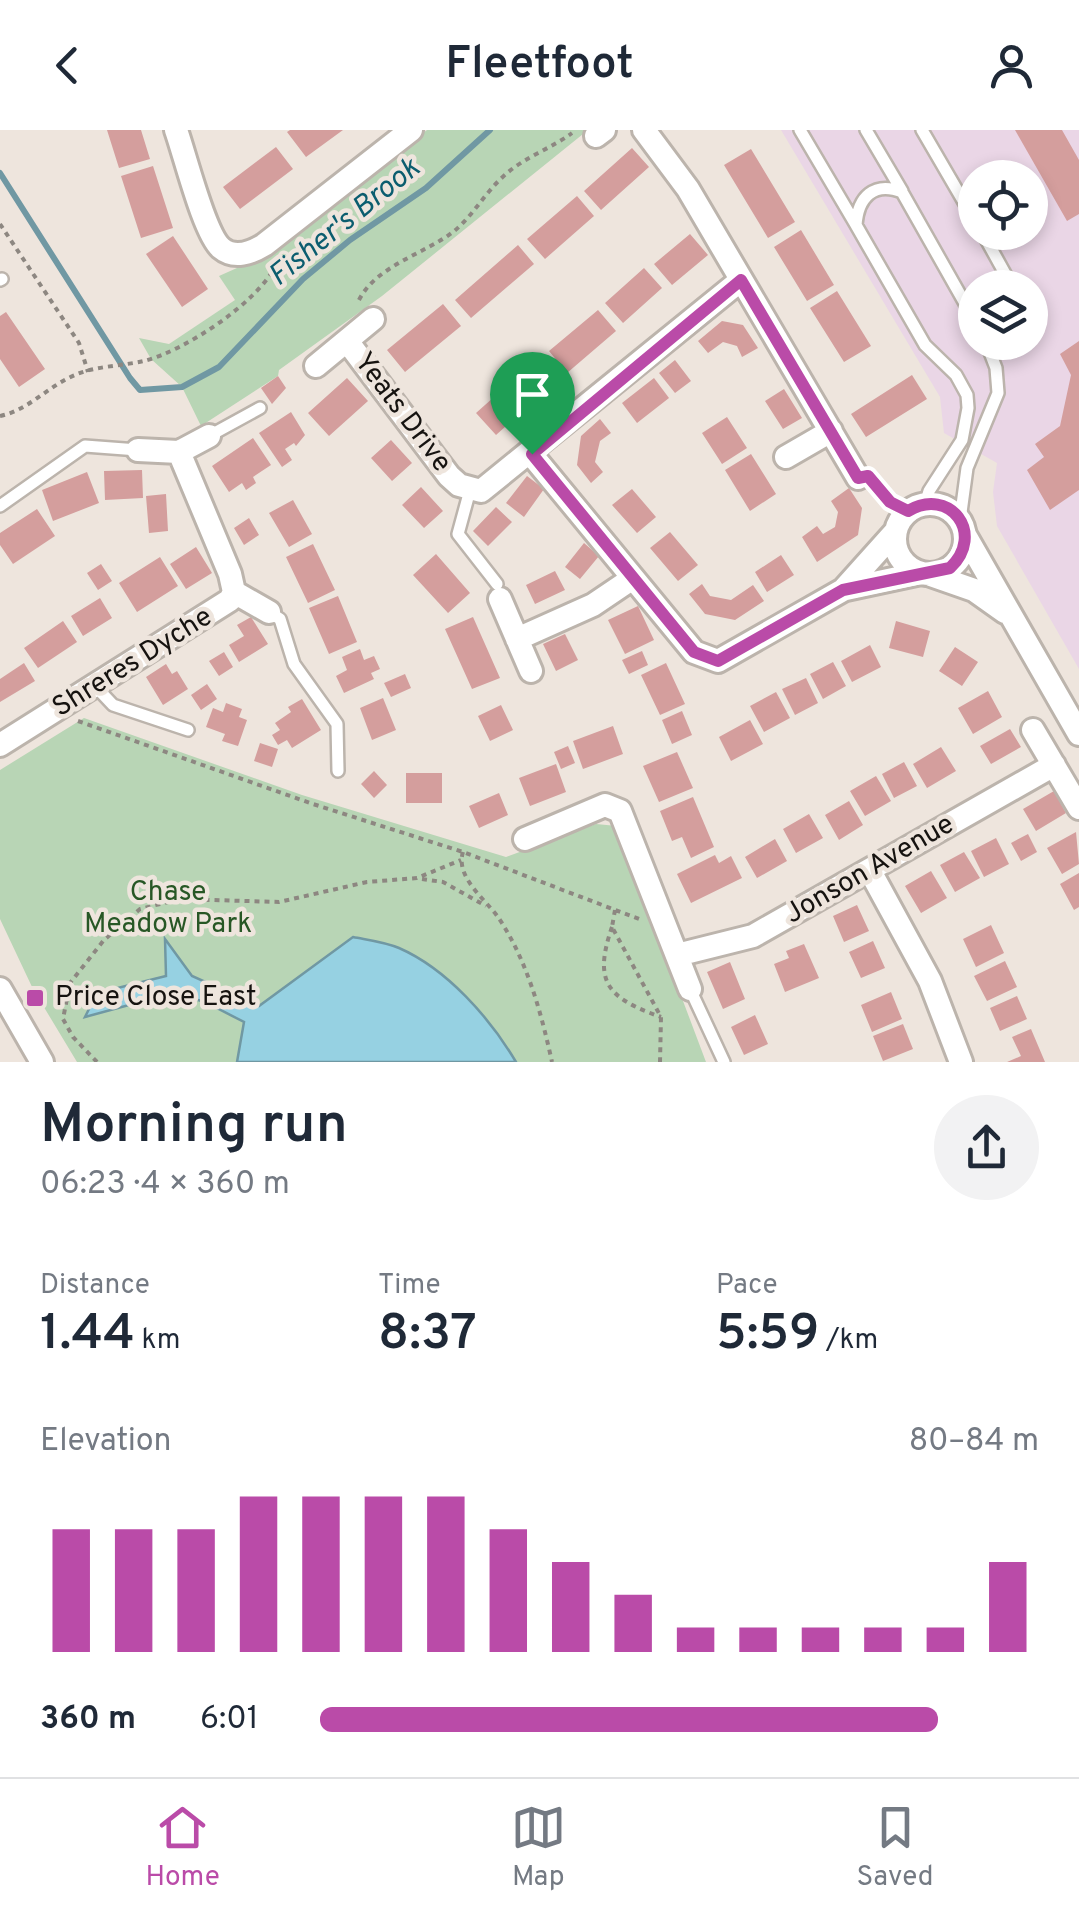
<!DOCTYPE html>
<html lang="en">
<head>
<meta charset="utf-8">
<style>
  :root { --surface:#fff; --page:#f2f2f3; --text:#1f2937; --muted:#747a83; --line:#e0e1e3; --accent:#ba4ba8 }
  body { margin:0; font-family:Overpass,sans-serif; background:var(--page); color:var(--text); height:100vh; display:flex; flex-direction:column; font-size:38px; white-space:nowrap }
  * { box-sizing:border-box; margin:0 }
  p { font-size:32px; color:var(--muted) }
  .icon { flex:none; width:55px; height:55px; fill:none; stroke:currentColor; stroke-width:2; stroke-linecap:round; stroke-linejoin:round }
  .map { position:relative; height:932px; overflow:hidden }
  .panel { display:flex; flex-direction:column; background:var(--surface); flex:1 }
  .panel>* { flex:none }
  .controls { position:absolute; left:958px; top:30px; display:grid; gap:20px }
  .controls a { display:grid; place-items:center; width:90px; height:90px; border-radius:50%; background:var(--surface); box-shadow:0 5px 15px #0003; font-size:50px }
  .pin { position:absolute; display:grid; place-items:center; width:85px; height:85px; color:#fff; margin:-102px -42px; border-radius:50% 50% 50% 0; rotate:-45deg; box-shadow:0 0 10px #0007 }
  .pin .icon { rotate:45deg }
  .round { display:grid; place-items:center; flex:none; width:105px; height:105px; border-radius:52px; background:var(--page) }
  .summary { display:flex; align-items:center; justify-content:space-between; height:170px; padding:0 40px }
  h1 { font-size:55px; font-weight:600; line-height:75px }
  .figures { display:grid; grid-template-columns:repeat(3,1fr); gap:15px; height:170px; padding:10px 40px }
  .figures div { display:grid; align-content:center }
  .figures b { font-size:50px; font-weight:600 }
  .figures small { font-size:28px; font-weight:400 }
  .figures p { font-size:28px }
  .chart { height:280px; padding:20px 40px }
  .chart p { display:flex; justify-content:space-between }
  .chart svg { width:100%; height:180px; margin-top:10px; stroke:var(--accent); stroke-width:6 }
  ul { padding:0 40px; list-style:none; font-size:32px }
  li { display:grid; grid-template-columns:160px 120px 1fr; align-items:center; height:75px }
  li i { height:25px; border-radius:12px; background:var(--accent) }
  header { display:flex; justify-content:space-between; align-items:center; height:130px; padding:0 40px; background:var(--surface); font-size:45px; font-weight:600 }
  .menu { display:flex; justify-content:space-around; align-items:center; height:140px; border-top:2px solid var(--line); background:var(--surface); font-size:28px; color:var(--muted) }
  .menu a { display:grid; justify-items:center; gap:5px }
  .menu .current { color:var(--accent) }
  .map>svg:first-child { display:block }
</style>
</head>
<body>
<header><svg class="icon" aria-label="back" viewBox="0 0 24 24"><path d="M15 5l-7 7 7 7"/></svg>Fleetfoot<svg class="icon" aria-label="person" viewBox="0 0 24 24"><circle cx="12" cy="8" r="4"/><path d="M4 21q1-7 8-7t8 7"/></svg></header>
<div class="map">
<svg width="1079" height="932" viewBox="0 0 1079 932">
  <rect width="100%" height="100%" fill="#eee5dd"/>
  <path fill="#ead6e6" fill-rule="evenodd" d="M781,0H1079V539L997,396L993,362L997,333L944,303L940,267ZM975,48H1030V102H975ZM975,158H1030V212H975Z"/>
  <path fill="#b8d5b5" d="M427,0H588L382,166L279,240L278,246L201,296L182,257L151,229L139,208L169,214L235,170L219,146L257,129Z
    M84,588L302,665L506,727L596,694L617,696L706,932H77L33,859L0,789V640Z"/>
  <path fill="#96d1e2" stroke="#7098a3" stroke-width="2.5" d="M353,807C368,810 385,812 399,818C447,839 490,888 516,932H237L244,892L205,872L173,863L85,887L97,863L166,846L165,809L192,846L259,876Z"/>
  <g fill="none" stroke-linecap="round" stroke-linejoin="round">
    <path stroke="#7098a3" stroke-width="6" d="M0,43L130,248L140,260L182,257L219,237L303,149L350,110L426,58L490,0"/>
  </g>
  <path fill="#d49e9d" d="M107,0H141L150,29L119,38Z
    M290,0H343L306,27L287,2Z
    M1015,0H1062L1079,30V84L1067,91Z
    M276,17L293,39L240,79L223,57Z
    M632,18L649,37L601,80L584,61Z
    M751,19L795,92L768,108L724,35Z
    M153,36L173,98L141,108L121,46Z
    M577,66L594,86L545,129L527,109Z
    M801,100L834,155L807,171L774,117Z
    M690,104L708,125L672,155L654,134Z
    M173,106L208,159L182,177L146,124Z
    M518,115L534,134L471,188L455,170Z
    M644,138L662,158L623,193L605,173Z
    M837,161L871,216L844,232L810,178Z
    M443,174L461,196L405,242L387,220Z
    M598,180L616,201L567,243L549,221Z
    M6,182L45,239L19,257L0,229V186Z
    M722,191L743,195L758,218L742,227L737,216L723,212L708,223L698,211Z
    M1079,211V360L1050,380L1027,340L1044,327L1035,314L1060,296L1071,245L1060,224Z
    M675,230L691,251L675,263L659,243Z
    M532,233L552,255L496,305L476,283Z
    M912,245L927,269L866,307L851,284Z
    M278,246L286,258L272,274L261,258Z
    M347,248L368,271L329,306L308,283Z
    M654,248L669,268L637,293L622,273Z
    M784,259L802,288L783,299L765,271Z
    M291,282L305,305L296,316L294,313L285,319L292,330L282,337L259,303Z
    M727,287L747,318L722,334L702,303Z
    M600,289L611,303L600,311L595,332L603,342L591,353L577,335L581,306Z
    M253,308L271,335L253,347L256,353L246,360L242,353L229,362L212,336Z
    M391,310L412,333L392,351L371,328Z
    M751,324L776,364L750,381L725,340Z
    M142,340L143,368L105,370L104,341Z
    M87,342L99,373L53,391L42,360Z
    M527,346L544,359L524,387L506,373Z
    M421,357L443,381L424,398L402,375Z
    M849,358L862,378L858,405L817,432L802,407L817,396L823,404L835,397L838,382L831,371Z
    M632,359L656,387L637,403L612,375Z
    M166,364L168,401L149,403L146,366Z
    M293,370L312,404L289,417L269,383Z
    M496,377L512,392L488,416L473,401Z
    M37,379L55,406L13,434L0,415V403Z
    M249,388L259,405L244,415L234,398Z
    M670,402L698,435L678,451L650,418Z
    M584,413L599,426L580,449L565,437Z
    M313,414L335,460L308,473L286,427Z
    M196,417L212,443L186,459L170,434Z
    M436,424L470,463L448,483L413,445Z
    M781,425L794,445L767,462L755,442Z
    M160,427L178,456L137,482L119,453Z
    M101,434L112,451L98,460L87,443Z
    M555,441L565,460L535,474L526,455Z
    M702,454L710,466L731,470L753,455L764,471L735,490L705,484L689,464Z
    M338,466L357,512L329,524L309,478Z
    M100,468L112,488L83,506L71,486Z
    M638,476L654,510L625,524L608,490Z
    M251,487L268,514L239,532L229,515L244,506L237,495Z
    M473,487L500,548L472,559L445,499Z
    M63,491L77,512L38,538L24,518Z
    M896,491L930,501L923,527L889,518Z
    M565,504L578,530L556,541L543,514Z
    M870,515L881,537L852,552L841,531Z
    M955,517L978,532L962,556L939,541Z
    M360,519L364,530L374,526L380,539L371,543L374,549L344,563L336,546L347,540L342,527Z
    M642,521L648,535L629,544L622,530Z
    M224,522L233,537L219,546L209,531Z
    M833,532L846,556L823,569L810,544Z
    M24,533L35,551L0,572V549Z
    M666,533L685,574L660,585L641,545Z
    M166,534L172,544L177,541L188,559L163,575L146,547Z
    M405,544L411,558L391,567L384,553Z
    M806,548L818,573L795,585L782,559Z
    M207,554L217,569L201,580L191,565Z
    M988,561L1002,587L973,604L958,578Z
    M776,562L790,588L764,602L750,576Z
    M383,568L396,600L372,610L360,578Z
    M302,569L321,600L292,618L287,610L278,615L272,605L280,600L275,593L291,582L288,577Z
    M226,573L242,579L239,587L247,590L238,616L222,611L225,604L206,597L213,578L223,582Z
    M501,575L513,600L490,611L478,586Z
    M682,581L692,605L672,614L662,590Z
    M750,590L763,614L731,631L719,607Z
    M613,596L623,624L583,639L573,611Z
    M1010,599L1021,617L991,634L980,616Z
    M260,613L278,619L272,637L254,631Z
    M568,616L575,633L561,639L554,622Z
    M941,617L956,641L927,658L913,634Z
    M677,622L693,658L659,672L643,636Z
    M904,632L917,656L894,668L882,644Z
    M556,634L566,662L530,676L519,648Z
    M374,641L387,655L374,668L361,654Z
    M406,643H442V673H406Z
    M876,646L891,671L865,686L850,661Z
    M1054,661L1066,683L1036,701L1023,679Z
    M499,663L508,685L479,698L469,676Z
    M693,667L714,717L691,728L682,707L672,711L660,681Z
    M849,671L863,695L839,710L825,685Z
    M809,684L823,708L796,723L783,699Z
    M1076,702L1079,734L1062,744L1047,718Z
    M1028,704L1037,722L1021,731L1011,713Z
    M996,708L1009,734L984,747L971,721Z
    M775,709L787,731L757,748L745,727Z
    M964,722L980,748L955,762L940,735Z
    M715,725L719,733L731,726L742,748L691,773L677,744Z
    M931,741L947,768L921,783L905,756Z
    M1079,743V777L1074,780L1060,754Z
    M857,775L869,801L844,812L833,786Z
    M991,795L1004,823L976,837L963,809Z
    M873,811L885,838L861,848L849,822Z
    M804,814L819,848L785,862L774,834L789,828L786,821Z
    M1005,831L1017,857L987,871L974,846Z
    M730,832L745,869L723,879L707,842Z
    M891,862L902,889L872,902L861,875Z
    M1017,866L1027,889L1000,901L990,878Z
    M755,885L768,914L744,925L731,897Z
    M903,894L913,919L883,931L873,906Z
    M1031,899L1045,932H1007L1021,926L1012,907Z"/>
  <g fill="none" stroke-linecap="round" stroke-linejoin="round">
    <defs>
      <path id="lane" d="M800,0L856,95
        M866,0L902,61
        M922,0L975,91
        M982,102L1008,149V158
        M0,150L2,149
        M209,306L260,278
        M470,360L458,404L497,454
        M925,374L929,361L962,310L968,278L967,265L956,245L925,215L856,95C858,67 874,51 902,62L975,191
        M0,376L85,316L138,320
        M960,390L967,338L998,263L996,238L986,212
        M269,482L280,489L294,534L337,594L338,641
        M96,557L113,575L188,600
        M690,859L724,932"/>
      <path id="street" d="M176,0C185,25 204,103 221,118C234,129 251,123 264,115L411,0
        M644,0L688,59L858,348
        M596,6L604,0
        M347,211L449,346L459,355L481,361L741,150
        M316,236L373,189
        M138,320L179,322L209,306
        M531,324L694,522L718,531L843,460L895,402
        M786,327L831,301
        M895 409a35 35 0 1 1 70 0a35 35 0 1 1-70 0Z
        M965,405L1079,604
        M931,445L974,460L1005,482
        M846,459L921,443
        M234,462L269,482
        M500,469L531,541
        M517,509L593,475L633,448
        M1033,600L1079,678
        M0,615L230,470L234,462L230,444L179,322
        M525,709L605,675L620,681L690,859
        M870,741L930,851L961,932
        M677,825L753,806L1054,635
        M0,859L42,932"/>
    </defs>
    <use href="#lane" stroke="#bcb4ac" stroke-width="16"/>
    <use href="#street" stroke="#bcb4ac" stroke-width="28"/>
    <path stroke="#8d8781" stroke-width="4" stroke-dasharray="5 5" stroke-linecap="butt" d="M0,94L79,213L88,242
      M359,170C376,136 424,124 453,102C474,85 485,62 506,44C525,27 552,18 572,3
      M0,286C29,280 48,256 75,245C95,236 122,236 144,231C186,220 255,174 275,137
      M878,357L890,372L904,379
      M78,591L313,674L463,722L639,789
      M463,722C455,747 485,769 498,787C527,830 541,882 552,932
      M422,749L443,752L486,776
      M615,780L612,797L661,887L660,932
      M612,797C593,852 607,868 661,887
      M97,932L73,907L63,889L70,853L104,810L140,779L180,769L279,772L367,752L417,748L461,730"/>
    <use href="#lane" stroke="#fff" stroke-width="11"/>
    <use href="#street" stroke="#fff" stroke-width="22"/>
  </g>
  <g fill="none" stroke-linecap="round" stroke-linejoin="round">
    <defs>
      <path id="route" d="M741,150L858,348L868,346L890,372L908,381C950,356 986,404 950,438L843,460L718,531L694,522L532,324Z"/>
    </defs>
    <use href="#route" stroke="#fff" stroke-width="20"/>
    <use href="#route" stroke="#ba4ba8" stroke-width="12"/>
  </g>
  <rect fill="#ba4ba8" stroke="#eee5dd" stroke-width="4" x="25" y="858" width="20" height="20" rx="5"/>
  <g text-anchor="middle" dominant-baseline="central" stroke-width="9" stroke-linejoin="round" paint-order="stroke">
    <g font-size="28" fill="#161310" stroke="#eee5dd">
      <text transform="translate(402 283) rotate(53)">Yeats Drive</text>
      <text transform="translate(133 533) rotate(-32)">Shreres Dyche</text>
      <text transform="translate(870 740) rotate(-30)">Jonson Avenue</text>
    </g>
    <g font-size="28" fill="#275725" stroke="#eee5dd">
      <text x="168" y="763">Chase<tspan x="168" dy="32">Meadow Park</tspan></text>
    </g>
    <g font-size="28" fill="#161310" stroke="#eee5dd" text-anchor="start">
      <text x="55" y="868">Price Close East</text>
    </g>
    <g font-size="30" font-style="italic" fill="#0b5d6f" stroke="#eee5dd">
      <text transform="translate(345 93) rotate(-39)">Fisher's Brook</text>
    </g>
  </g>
</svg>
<div class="controls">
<a><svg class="icon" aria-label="locate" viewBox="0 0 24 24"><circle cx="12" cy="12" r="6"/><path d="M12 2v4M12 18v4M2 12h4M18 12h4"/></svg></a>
<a><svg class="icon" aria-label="layers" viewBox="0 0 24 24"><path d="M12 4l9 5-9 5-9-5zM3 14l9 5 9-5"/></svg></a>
</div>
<div class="pin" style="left:532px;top:324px;background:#1e9e55"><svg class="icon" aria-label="arrive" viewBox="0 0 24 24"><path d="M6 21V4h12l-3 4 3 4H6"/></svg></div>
</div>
<section class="panel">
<div class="summary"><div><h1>Morning run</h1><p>06:23 · 4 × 360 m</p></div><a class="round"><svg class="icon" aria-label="share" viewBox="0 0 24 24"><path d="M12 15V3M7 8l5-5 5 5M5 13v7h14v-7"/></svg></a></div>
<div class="figures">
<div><p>Distance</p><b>1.44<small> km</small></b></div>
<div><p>Time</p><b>8:37</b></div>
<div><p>Pace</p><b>5:59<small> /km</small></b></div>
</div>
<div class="chart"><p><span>Elevation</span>80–84 m</p>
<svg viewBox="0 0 160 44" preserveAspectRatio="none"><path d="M5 44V14M15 44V14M25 44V14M35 44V6M45 44V6M55 44V6M65 44V6M75 44V14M85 44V22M95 44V30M105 44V38M115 44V38M125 44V38M135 44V38M145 44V38M155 44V22"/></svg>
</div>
<ul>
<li><b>360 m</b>6:01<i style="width:86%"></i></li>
</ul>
</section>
<nav class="menu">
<a class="current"><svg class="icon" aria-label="home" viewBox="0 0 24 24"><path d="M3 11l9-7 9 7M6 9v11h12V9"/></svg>Home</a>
<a><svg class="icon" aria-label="map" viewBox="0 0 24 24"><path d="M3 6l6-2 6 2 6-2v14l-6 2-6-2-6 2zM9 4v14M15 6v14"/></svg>Map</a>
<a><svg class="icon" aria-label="saved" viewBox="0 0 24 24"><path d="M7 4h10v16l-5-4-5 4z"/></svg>Saved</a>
</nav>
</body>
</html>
